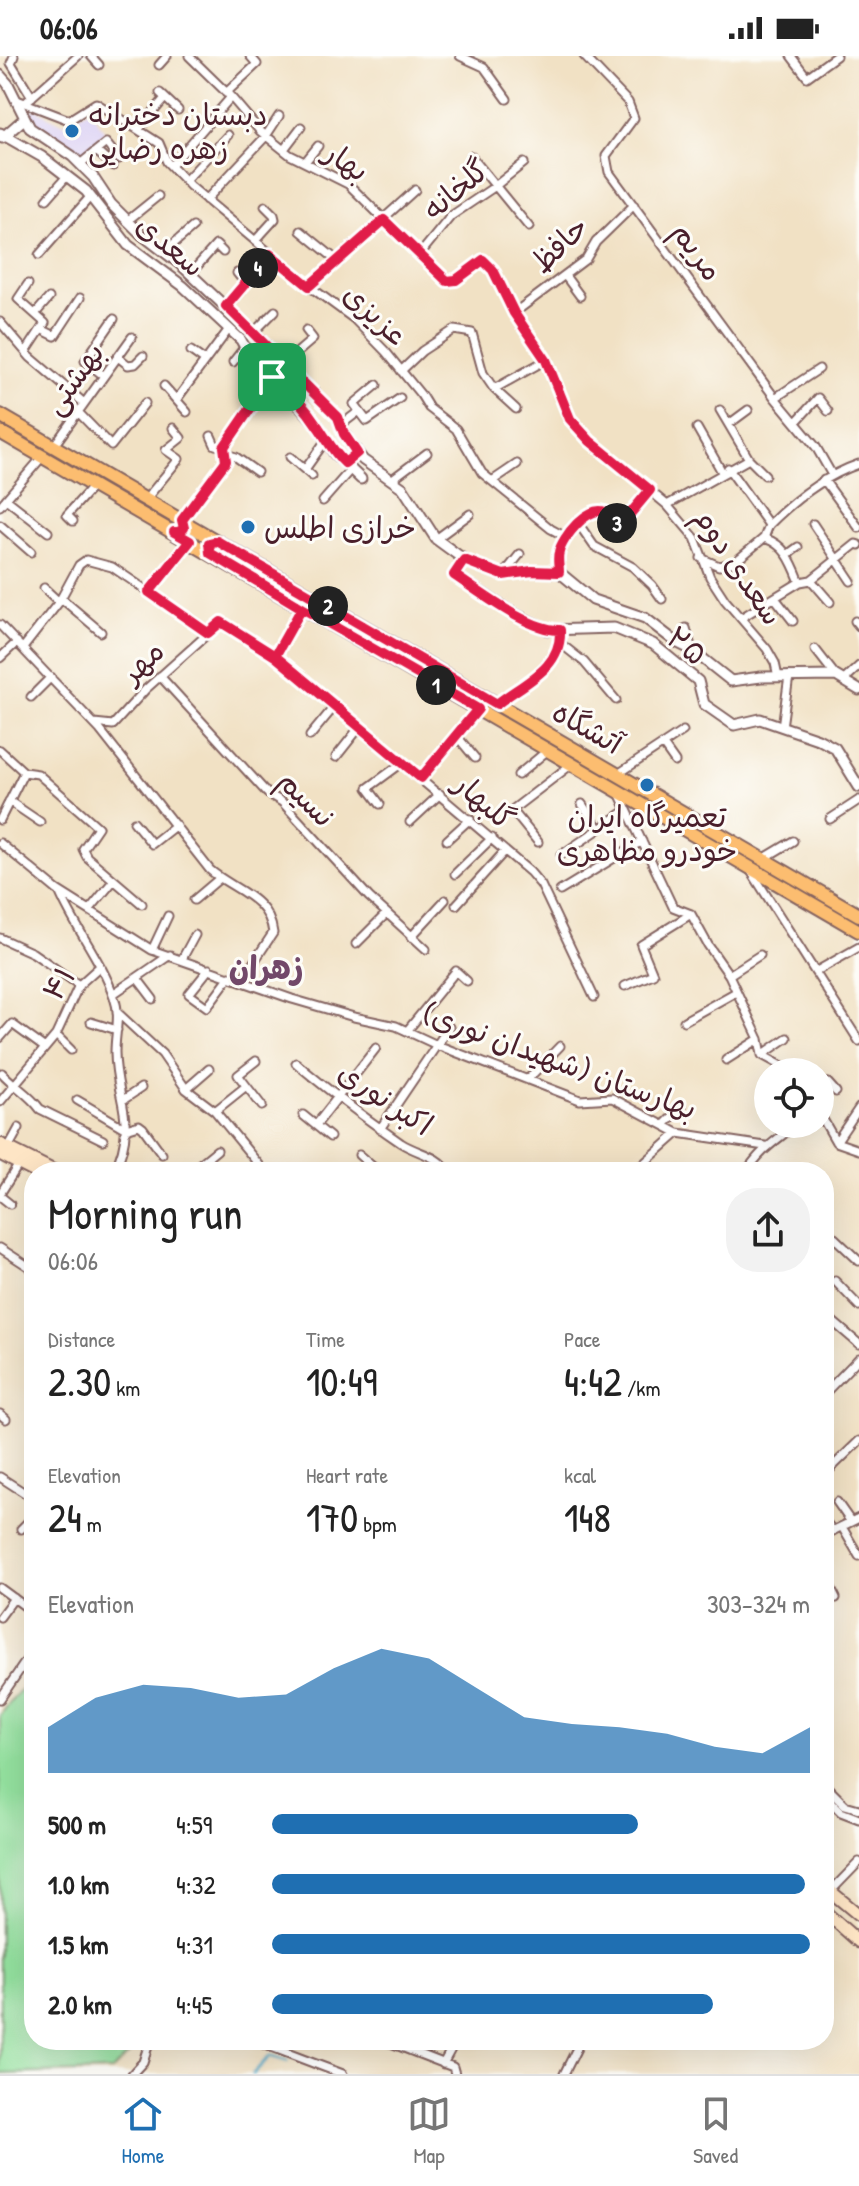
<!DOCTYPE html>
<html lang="en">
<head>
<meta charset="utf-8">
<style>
  :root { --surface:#fff; --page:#f2f2f2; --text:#222; --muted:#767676; --line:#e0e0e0; --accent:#1f6fb2 }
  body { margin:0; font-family:"Patrick Hand","Playpen Sans Arabic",sans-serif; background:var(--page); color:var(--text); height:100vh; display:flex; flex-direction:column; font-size:30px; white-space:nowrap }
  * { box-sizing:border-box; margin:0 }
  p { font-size:26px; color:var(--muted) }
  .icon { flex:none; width:44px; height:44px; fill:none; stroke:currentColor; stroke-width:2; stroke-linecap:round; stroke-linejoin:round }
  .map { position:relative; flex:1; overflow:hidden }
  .side { position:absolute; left:24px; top:1106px; width:810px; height:888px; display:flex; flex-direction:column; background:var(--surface); border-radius:32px; box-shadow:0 8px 32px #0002 }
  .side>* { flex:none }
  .fabs { position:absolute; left:754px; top:1002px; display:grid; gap:16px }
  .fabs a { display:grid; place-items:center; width:80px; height:80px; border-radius:50%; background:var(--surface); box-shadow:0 8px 32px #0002; font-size:40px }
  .pin { position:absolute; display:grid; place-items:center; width:68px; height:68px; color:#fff; margin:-34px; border-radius:16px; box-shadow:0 4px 12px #0006 }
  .km { position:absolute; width:40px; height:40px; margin:-20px; border-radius:50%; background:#222; color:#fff; font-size:22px; line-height:40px; text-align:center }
  .round { display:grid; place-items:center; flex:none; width:84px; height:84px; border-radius:32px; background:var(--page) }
  .overview { display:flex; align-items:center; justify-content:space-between; height:136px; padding:0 24px }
  h1 { font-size:44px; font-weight:600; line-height:60px }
  .metrics { display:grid; grid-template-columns:repeat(3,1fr); gap:12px; height:136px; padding:8px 24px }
  .metrics div { display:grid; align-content:center }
  .metrics b { font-size:40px; font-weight:600 }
  .metrics small { font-size:22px; font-weight:400 }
  .metrics p { font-size:22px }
  .chart { height:224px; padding:16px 24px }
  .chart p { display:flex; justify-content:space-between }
  .chart svg { width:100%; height:144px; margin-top:8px; fill:var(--accent); opacity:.7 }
  ul { padding:0 24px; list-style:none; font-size:26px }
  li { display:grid; grid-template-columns:128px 96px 1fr; align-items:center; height:60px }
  li i { height:20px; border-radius:10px; background:var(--accent) }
  .status { display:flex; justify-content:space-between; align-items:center; height:56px; padding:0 40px; background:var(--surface); direction:ltr }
  .status svg { height:22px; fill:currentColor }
  .menu { display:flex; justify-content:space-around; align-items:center; height:112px; border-top:2px solid var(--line); background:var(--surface); font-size:22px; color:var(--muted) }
  .menu a { display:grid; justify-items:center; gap:4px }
  .menu .selected { color:var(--accent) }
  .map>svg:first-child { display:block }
</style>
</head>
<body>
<div class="status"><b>06:06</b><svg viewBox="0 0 49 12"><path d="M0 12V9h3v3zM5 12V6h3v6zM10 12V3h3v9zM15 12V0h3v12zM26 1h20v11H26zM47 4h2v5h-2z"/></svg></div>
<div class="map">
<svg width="859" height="2018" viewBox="0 0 859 2018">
  <rect width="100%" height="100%" fill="#fdfcf7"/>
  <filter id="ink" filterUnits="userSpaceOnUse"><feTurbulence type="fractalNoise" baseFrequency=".0125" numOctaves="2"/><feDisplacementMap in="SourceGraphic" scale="16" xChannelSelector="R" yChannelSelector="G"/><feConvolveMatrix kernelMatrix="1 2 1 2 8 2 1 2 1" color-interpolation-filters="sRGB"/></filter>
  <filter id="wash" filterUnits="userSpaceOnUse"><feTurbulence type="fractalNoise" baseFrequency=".006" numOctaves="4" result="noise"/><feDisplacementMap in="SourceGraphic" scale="32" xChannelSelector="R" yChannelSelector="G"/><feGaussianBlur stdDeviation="1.8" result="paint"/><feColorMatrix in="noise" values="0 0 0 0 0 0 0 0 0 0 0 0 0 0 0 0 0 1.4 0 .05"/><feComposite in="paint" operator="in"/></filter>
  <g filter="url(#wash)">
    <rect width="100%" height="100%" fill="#f1e1c4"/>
    <path fill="#dfd5f5" d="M33,52L64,68L89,53L105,76L81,99L71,96L32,70L27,59Z"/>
    <path fill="#93e09e" stroke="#6e8064" stroke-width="2" d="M29,1623L34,1626V1984H135L131,1996L112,2015L0,2018V1659Z"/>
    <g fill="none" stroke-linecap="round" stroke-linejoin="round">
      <path stroke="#49a8c8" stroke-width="3" d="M253,2018L270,2000L287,2005"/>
    </g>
  </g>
  <g filter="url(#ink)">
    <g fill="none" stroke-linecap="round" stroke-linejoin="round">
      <defs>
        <path id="minor" d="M14,0L11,7L32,41
          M91,0L99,9
          M189,0L231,41L260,75L290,99L348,128L447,225L456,224L483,204L493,214L523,272L546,304L570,363L590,385L667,449L695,482L710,521L725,544L767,593L775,607L778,621
          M460,0L484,11L507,43
          M584,0L628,46L634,62L606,100L609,116L775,342L816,391L832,419
          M791,0L807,21L836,0
          M159,9L167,0
          M160,37L178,54
          M226,37L257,8L250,0
          M17,44L69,64L96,47L159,87L167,106L190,130L309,230L354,263L386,296L421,339L429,352L456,373L482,417L551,473L566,481
          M25,47L78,0
          M139,73L165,42
          M285,92L301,71
          M96,95L113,110
          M471,100L529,171
          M305,106L318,90
          M80,108L106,87L119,103
          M171,110L231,41
          M185,125L228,79
          M47,143L67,120
          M206,144L266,80L279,60
          M127,165L158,140
          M301,175L339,206
          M255,185L275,163L274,159L265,150
          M164,196L193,171
          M420,198L451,160L494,131L524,107
          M39,199L90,141
          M237,217L245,227
          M190,218L216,189L223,196
          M566,221L580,240
          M309,230L415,134
          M226,250L270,198
          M514,257L586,203L596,186L634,149
          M35,258L49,242
          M0,266L30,301L84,347
          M41,273L55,280L80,242
          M254,276L275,255
          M191,295L205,305
          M26,296L45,267L18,243L28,228
          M118,301L128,309L135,308L143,300
          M233,306L244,292
          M285,307L313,283L306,274
          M401,315L422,295L454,274L472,277L483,317L494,333L546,304
          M104,320L85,305L114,263
          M377,329L354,348L367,365L400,342
          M164,330L187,356
          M494,333L516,353
          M775,342L819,313
          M177,343L229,273
          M720,354L749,403
          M78,356L111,390L145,347
          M796,366L818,342L828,355
          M729,368L748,354
          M341,369L358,356
          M697,372L722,416
          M211,380L215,389L224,391
          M53,391L132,281
          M225,398L236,401L257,416
          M290,401L312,420
          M306,412L326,384
          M391,424L427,397
          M824,424L859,472
          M492,425L517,408
          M6,443L48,476
          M146,443L179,403L166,394L181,382L173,372
          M323,445L351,413
          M667,449L749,403L765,419
          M0,450L43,400
          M182,464L226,405L224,391L272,321
          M73,465L67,459L94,429
          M578,467L594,490L633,511L652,529L662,543
          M813,468L851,525
          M0,469L31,496
          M769,469C795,443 824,420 859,408
          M764,482C786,489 792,506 800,526
          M436,483L470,458
          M787,499L798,491
          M701,502L719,510L735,506L764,482L769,469L728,412
          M559,516C559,510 557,502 558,497C562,482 588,449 605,456C610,458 616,466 620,470L650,434
          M503,519L520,498
          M811,524L830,546
          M44,532L59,546
          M149,536L208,577
          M61,542L101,576
          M775,542L793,565
          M741,562L800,526L811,524L856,488L859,489
          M855,565L859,570
          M0,569L100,674L210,814C233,834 269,841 273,877L242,924
          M686,572L692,594
          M560,587L584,606L616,644
          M23,592L59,546L79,509L86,504L112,511L149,536L190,486
          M815,593L836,620
          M275,600L302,552
          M0,602L17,586
          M160,620L267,737L282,746L369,841L426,893
          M844,624L859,610
          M31,641L51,621
          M497,648C523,627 562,613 560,574
          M94,667L113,669L146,633L221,566L275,600L530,816L541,829L594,941
          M782,671L789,620
          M456,679L475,702
          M310,680L334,651
          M663,689L675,706
          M0,694L24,716
          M336,701L359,672
          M24,716L38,718L98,771L83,793L87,801L142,848
          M618,718L683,675
          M518,719L548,694
          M421,722L478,653
          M620,739L673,851L691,858L708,889L729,919L759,983L762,999L793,1016
          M9,745L40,766
          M380,748L368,732L402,707
          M582,748L599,773
          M830,763L859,744
          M0,764L24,716
          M134,766L152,788L176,769
          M410,766L440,738
          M447,784L470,763
          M538,786L512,754L572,708
          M0,787L57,834L152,894L292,943L354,961L396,970L437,989L580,1044L612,1042L678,1077L765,1090
          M561,799L627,754
          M763,803L793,785
          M751,815L859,985
          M455,818L492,782
          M560,835L642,785
          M60,837C75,872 102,905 114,941C121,960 115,976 115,996C115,1043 139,1065 114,1116
          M194,844L220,822
          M456,849L505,795
          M90,853L114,824
          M411,881L445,844
          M0,882L33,897L79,929
          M356,888L386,858
          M152,894L168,860
          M182,903L195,879
          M209,913L189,938L207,951L230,920
          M815,916L859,891
          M729,919L760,899
          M137,922L153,943
          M625,930L653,918L641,889L691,858
          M113,938L170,899
          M119,958L162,998L186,1033L215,1055L265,1116
          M684,965L736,936
          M91,966L117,974
          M407,975L456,915L467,925
          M56,979L71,994
          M0,982L12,968L45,992
          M762,999L787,982
          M726,1004L759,983
          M256,1005L238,1019L262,1050
          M296,1007C330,1036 365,1062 401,1087C418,1098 437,1098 448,1116
          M2,1017C14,1030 30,1039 40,1053L103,1084
          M528,1023L560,990
          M820,1032L828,1027L836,1036
          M186,1033L209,1013
          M77,1044L126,1073L139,1069L143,1072L162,1098
          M123,1044L141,1032
          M0,1046L56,979L79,929L99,911
          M215,1055L245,1031
          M820,1058L836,1086L859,1094
          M303,1059L330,1081
          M316,1069L376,992
          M664,1069L682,1051
          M380,1073L449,971
          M836,1086L859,1052
          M8,1092L19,1072
          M359,1099L379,1116
          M190,1116L217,1094
          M595,1116L608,1113L614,1116
          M634,1116L678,1077
          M746,1116C763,1091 774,1087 796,1068
          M0,1138L19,1108
          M0,1140L10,1148
          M824,1172L859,1205
          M0,1192L34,1214
          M835,1225L859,1250
          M824,1258L859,1288
          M824,1338L859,1302
          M0,1358L6,1363
          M824,1419L859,1385
          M0,1421L34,1443
          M837,1446L851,1466
          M824,1464L833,1475
          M842,1471L859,1500
          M21,1473L34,1460
          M824,1479L859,1462
          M824,1518L836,1542
          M0,1532L34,1557
          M0,1561L14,1542
          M0,1643L34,1593
          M824,1728L845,1749L859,1753
          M824,1739L841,1756L859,1763
          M831,1835L859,1806
          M252,1984C283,1995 312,2007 343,2018
          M374,1984L391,1987L453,2011L455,2018
          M411,1995L417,1984
          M443,2008L456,1984
          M132,2018L143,2006L150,1984
          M564,2018L581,1984"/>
        <path id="tertiary" d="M0,19L8,28L30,72L72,100L93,121L111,148L141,178L180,208L285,307L338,361L344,378L363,404L403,432L436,483L466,505L503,519L532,515L559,516L593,544L645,562L676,586L692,594L731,625L761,621L836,620L859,634
          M0,77L42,101L86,135L128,189L183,230L241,284L251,303L292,335L300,350L318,370L334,397L361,423
          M2,82L25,62
          M454,519L511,556L548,574L614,572L653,588L698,625L704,648L734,669L760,663L818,683L835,692L859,731"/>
        <path id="secondary" d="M0,1088L56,1116
          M0,1098L35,1116
          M824,1830L859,1859
          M824,1855L859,1886"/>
        <path id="primary" d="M0,359L859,859
          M0,376L859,875"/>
      </defs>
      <use href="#minor" stroke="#846361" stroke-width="11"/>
      <use href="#tertiary" stroke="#846361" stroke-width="13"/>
      <use href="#secondary" stroke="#846361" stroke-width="15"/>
      <use href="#primary" stroke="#846361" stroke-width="16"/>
      <use href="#minor" stroke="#fff" stroke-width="7"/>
      <use href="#tertiary" stroke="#fff" stroke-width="9"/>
      <use href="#secondary" stroke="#fee5c5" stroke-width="11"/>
      <use href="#primary" stroke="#fcbd6f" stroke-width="12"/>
    </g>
  </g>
  <g fill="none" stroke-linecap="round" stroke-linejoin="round" filter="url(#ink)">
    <defs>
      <path id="route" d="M272,321L224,391L226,405L182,464L184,472L179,476H174L190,485L149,536L208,577L221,566L275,600L302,552L478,653L421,722L275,600L302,552L210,497L209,487L217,485L497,648C523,627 562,613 560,574C529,575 480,536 454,519L464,504L503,519L532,515L559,516C559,510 557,502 559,496C562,482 588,449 605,456C610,458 616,466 620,470L650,434L590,385L570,363L546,304L514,257L493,214L483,204L456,224L447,225L384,164L309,230L270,198L226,250L338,361L344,378L357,397L345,407C333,396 328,385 319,372C306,352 291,335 272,321"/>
    </defs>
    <use href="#route" stroke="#fff" stroke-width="16"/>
    <use href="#route" stroke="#e11d48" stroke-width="10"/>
  </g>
  <g fill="#1f6fb2" stroke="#fdfcf7" stroke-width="3">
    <circle cx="72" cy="75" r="8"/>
    <circle cx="248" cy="471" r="8"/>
    <circle cx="647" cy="729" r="8"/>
  </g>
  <g text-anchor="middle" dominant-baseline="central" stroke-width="6" stroke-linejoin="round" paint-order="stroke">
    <g font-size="30" fill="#4a1f2b" stroke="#fdfcf7" text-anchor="start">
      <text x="88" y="58">دبستان دخترانه<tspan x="88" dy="34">زهره رضایی</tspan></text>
      <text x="264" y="471">خرازی اطلس</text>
      <text x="647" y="760" text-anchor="middle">تعمیرگاه ایران<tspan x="647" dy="34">خودرو مظاهری</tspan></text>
    </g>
    <g font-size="30" fill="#4a1f2b" stroke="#fdfcf7">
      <text transform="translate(347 105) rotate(33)">بهار</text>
      <text transform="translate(455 133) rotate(-40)">گلخانه</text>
      <text transform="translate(559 188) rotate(-44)">حافظ</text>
      <text transform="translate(171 189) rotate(40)">سعدی</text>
      <text transform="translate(698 195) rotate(54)">مریم</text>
      <text transform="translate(376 258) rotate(43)">عزیزی</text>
      <text transform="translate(73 322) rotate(-54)">بهشتی</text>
      <text transform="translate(739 510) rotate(56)">سعدی دوم</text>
      <text transform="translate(687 589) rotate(39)">۲۵</text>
      <text transform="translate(142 605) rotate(-44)">مهر</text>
      <text transform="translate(588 671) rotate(30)">آتشگاه</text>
      <text transform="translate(307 742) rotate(45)">نسیم</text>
      <text transform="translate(485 745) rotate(41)">گلبهار</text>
      <text transform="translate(58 927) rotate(-57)">۴۱</text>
      <text transform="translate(560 1004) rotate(20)">بهارستان (شهیدان نوری)</text>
      <text transform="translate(386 1042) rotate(34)">اکبر نوری</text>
    </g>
    <g font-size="32" font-weight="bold" fill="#724869" stroke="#fdfcf7">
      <text x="266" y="911">زهران</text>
    </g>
  </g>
</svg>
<div class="fabs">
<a><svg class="icon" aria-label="locate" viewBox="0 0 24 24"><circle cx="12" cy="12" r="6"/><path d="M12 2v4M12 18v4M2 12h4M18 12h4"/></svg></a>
</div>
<div class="pin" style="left:272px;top:321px;background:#1e9e55"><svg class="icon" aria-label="arrive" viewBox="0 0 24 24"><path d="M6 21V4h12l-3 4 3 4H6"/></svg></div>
<b class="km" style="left:436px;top:629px">1</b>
<b class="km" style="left:328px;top:550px">2</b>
<b class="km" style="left:617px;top:467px">3</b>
<b class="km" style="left:258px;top:212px">4</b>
<section class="side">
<div class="overview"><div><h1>Morning run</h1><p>06:06</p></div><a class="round"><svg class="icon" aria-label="share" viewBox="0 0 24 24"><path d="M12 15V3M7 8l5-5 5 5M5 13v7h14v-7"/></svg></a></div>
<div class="metrics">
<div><p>Distance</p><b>2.30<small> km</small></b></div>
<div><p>Time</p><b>10:49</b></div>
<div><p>Pace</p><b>4:42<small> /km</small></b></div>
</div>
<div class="metrics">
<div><p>Elevation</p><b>24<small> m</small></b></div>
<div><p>Heart rate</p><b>170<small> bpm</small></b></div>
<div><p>kcal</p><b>148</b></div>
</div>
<div class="chart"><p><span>Elevation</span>303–324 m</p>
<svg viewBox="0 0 160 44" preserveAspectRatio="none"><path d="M0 44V30L10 21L20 17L30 18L40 21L50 20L60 12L70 6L80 9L90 18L100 27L110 29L120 30L130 32L140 36L150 38L160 30V44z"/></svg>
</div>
<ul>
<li><b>500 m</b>4:59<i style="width:68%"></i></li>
<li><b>1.0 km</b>4:32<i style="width:99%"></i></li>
<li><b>1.5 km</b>4:31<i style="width:100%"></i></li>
<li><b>2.0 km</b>4:45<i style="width:82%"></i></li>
</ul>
</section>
</div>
<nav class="menu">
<a class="selected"><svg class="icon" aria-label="home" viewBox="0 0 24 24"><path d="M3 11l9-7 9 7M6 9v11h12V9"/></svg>Home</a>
<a><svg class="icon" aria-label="map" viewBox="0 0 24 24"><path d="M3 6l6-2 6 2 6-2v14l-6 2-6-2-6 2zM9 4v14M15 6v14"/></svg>Map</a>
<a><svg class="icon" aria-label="saved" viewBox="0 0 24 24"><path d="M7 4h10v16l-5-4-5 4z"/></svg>Saved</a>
</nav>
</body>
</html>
